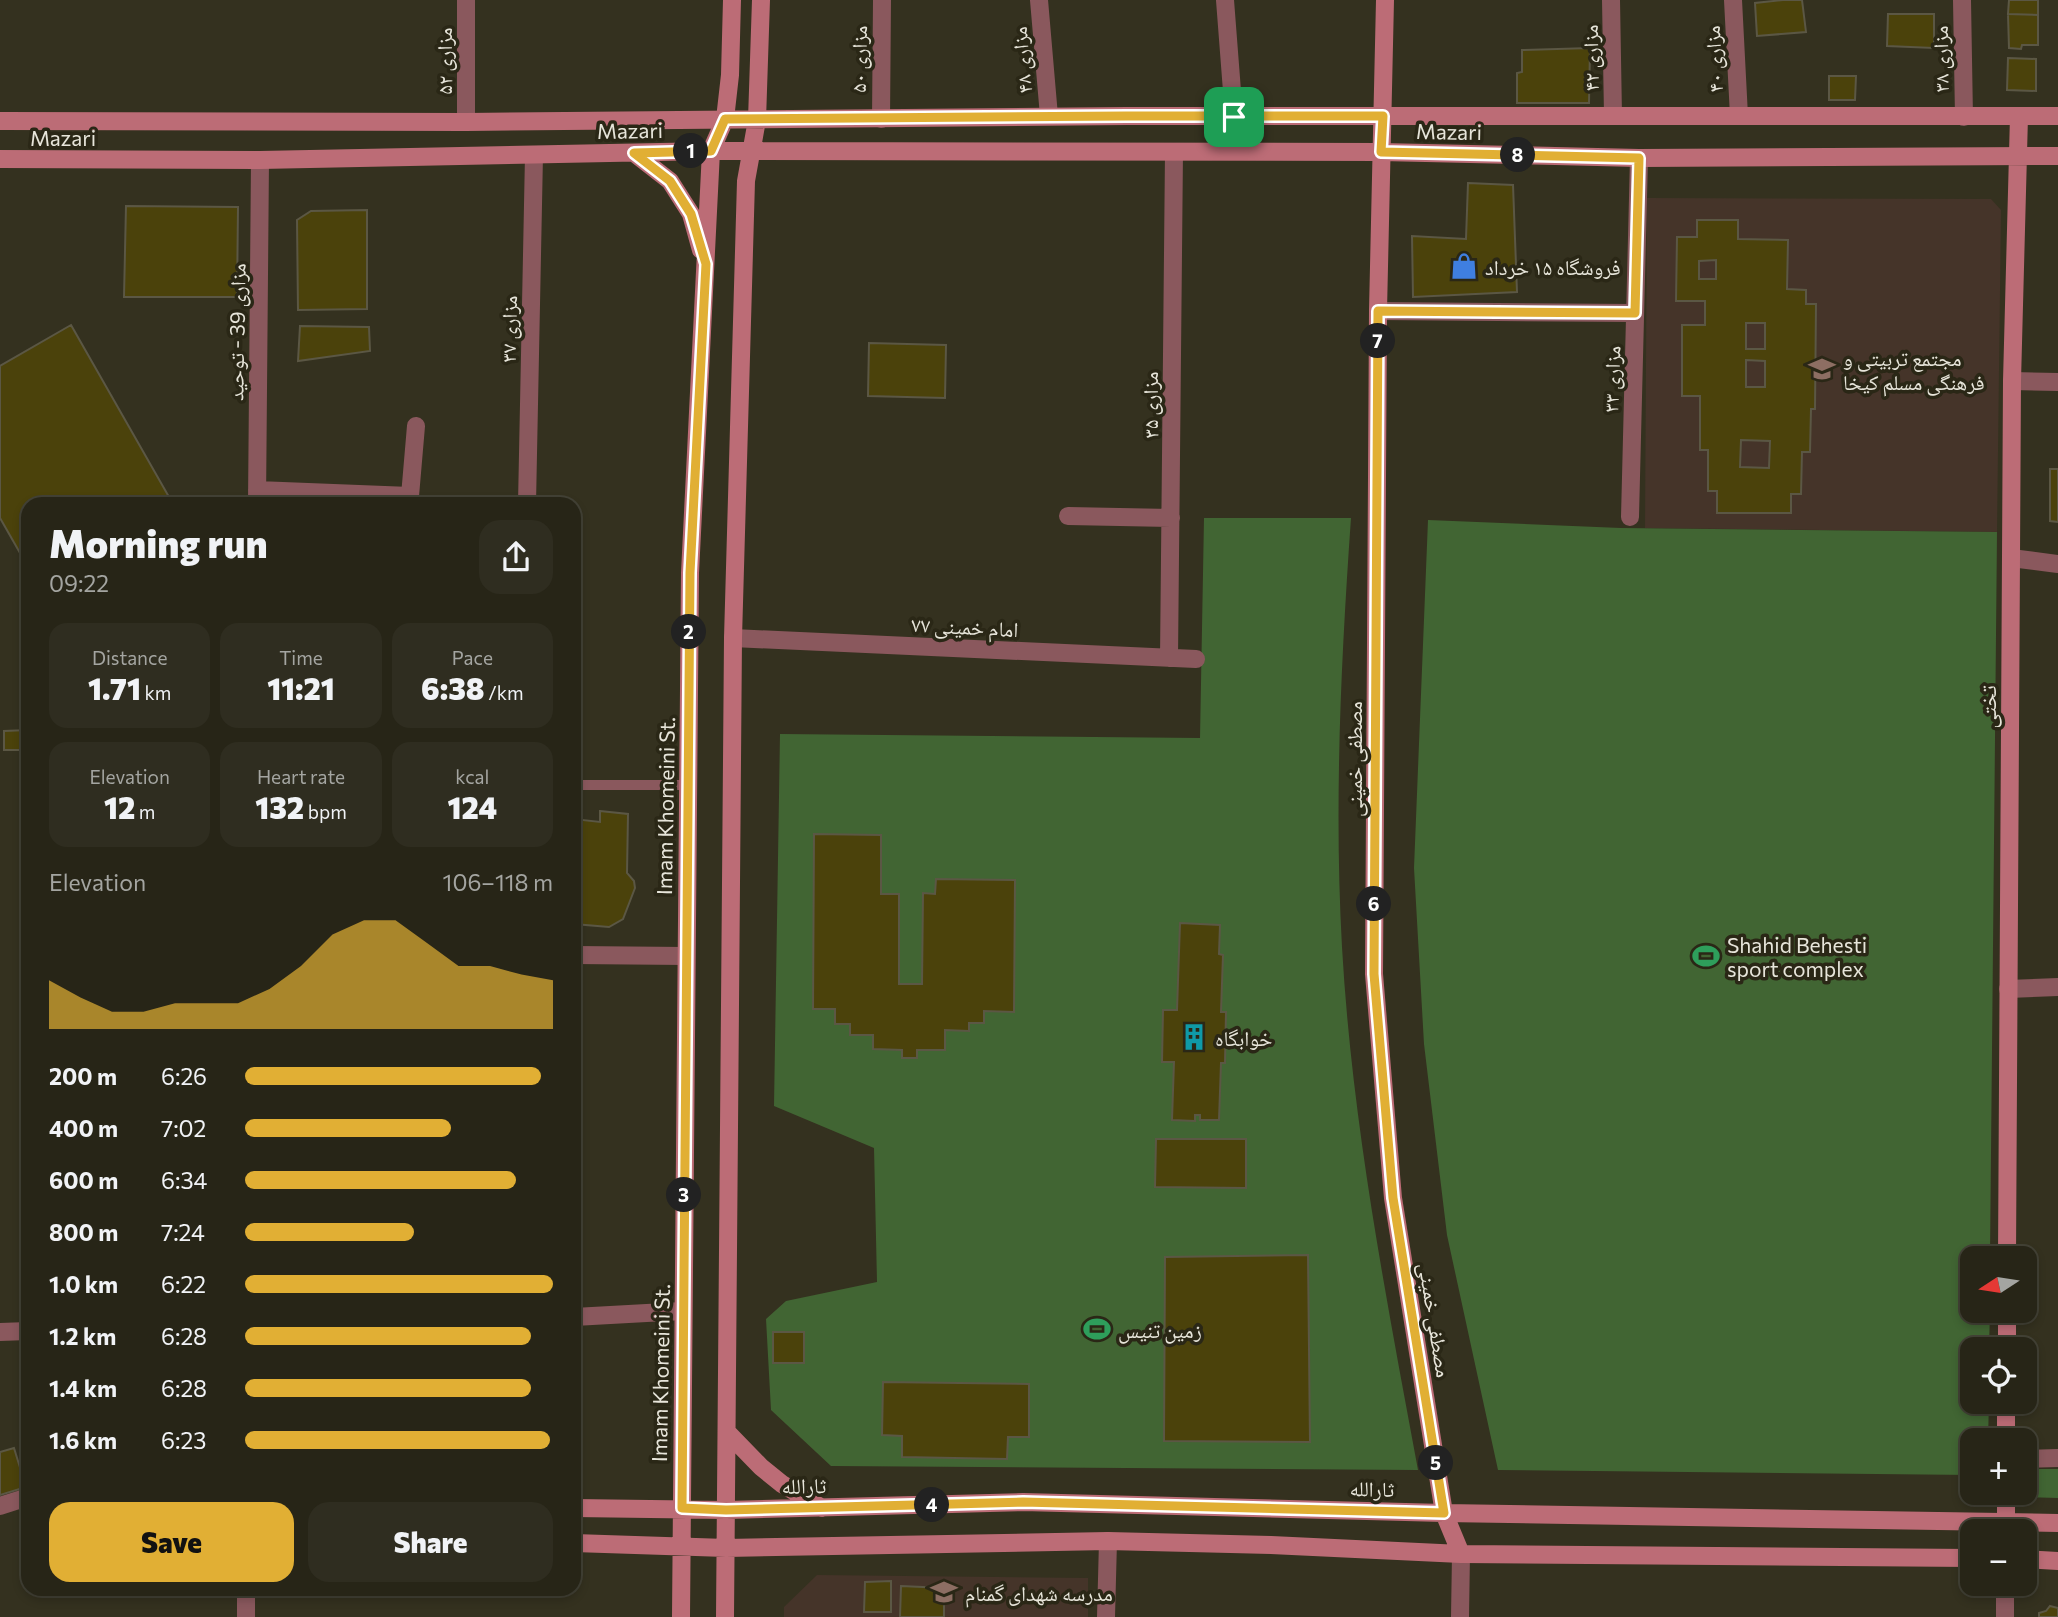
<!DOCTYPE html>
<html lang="en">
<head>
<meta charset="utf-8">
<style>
  :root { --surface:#272517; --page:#2f2d20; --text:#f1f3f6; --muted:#a4a5a1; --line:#434236; --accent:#e1af34 }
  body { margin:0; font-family:Commissioner,"Noto Naskh Arabic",sans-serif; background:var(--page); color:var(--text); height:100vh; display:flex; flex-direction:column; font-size:26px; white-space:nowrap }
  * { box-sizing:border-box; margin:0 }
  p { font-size:23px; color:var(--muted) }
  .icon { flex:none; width:38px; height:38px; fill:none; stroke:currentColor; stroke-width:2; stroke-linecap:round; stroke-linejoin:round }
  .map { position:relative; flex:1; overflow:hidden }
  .sheet { position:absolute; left:21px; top:497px; width:560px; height:1099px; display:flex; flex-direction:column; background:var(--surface); border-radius:21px; box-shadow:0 4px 10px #0003,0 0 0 2px var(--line) }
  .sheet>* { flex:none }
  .needle { width:46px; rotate:258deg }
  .controls { position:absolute; left:1960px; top:1246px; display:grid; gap:14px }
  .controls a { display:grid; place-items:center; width:77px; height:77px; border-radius:14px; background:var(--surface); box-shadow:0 4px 10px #0003,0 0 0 2px var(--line); font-size:35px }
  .pin { position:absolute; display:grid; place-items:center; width:60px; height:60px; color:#fff; margin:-30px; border-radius:14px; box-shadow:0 4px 10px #0006 }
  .km { position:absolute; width:35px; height:35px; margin:-18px; border-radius:50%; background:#222; color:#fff; font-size:19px; line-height:35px; text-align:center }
  .round { display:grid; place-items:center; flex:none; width:74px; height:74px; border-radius:21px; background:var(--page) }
  .headline { display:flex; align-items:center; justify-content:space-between; height:119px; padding:0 28px }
  h1 { font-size:38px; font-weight:800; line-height:52px }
  .metrics { display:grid; grid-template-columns:repeat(3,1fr); gap:10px; height:119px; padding:7px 28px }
  .metrics div { display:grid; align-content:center; border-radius:18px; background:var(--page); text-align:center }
  .metrics b { font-size:30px; font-weight:800 }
  .metrics small { font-size:19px; font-weight:400 }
  .metrics p { font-size:19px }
  .chart { height:196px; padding:14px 28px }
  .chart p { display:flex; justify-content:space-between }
  .chart svg { width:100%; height:126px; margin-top:7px; fill:var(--accent); opacity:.7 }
  .action { display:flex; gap:14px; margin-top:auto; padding:14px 28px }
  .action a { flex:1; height:80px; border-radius:21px; background:var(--accent); color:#111; font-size:28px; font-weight:800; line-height:80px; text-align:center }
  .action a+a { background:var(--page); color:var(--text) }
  ul { padding:0 28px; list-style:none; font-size:23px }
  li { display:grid; grid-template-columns:112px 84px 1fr; align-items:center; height:52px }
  li i { height:18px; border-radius:9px; background:var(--accent) }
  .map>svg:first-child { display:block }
</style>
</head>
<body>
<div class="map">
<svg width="2058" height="1617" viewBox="0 0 2058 1617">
  <rect width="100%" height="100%" fill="#34311f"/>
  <path fill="#453429" d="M1647,198L1991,199L2001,210L1997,532L1645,528Z
    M817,1575L1088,1578V1617H784V1607Z"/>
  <path fill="#416533" d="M1204,518H1351C1341,660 1334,804 1342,947C1352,1123 1386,1297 1418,1470L831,1466L771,1410L766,1319L786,1301L877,1282L874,1148L774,1106L780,734L1200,738Z
    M1428,520L1621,528L1997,532L1990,1258H1972V1311H1990L1989,1349H1972V1402H1989L1988,1440H1972V1475L1498,1470L1447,1235L1424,1044L1414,868Z
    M2025,1469H2058V1498L2021,1497V1493H2025Z"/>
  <path fill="#4b420b" stroke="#5b5744" stroke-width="2" fill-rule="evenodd" d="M1783,0H1802L1806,32L1757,36L1755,3Z
    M2009,0H2038V15L2008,14Z
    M1888,14H1934V48L1887,46Z
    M2008,14L2038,15V45H2022L2021,49L2009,48Z
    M1590,48L1589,103H1517V73L1522,72V50Z
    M2008,58L2036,59V91L2007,90Z
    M1829,76H1856L1855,100H1829Z
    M1468,183L1513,185L1517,292L1413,297L1412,236L1466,239Z
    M126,206L238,207L237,297H124Z
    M367,210V309L298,310L297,220L311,211Z
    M1697,220H1738V239L1788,240L1787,289L1806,290V304H1816L1815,409H1811L1810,452H1802L1801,494H1791V513H1717V491H1708V450H1700V396H1682V325H1705V301H1676L1677,237H1697ZM1716,260V279H1699V261ZM1746,323H1765V349H1746ZM1746,360L1765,361V387H1746ZM1741,440L1770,441L1769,468L1740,467Z
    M71,325L173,504H28V567L0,518V366Z
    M300,326L369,327L370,351L298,361Z
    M869,343L946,345L945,398L868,396Z
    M2050,469H2058V522L2050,521Z
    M28,730V750H4V731Z
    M600,811L628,814L627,873L634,881L635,888L623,919L609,927L574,924V819L600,822Z
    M814,834L881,835V894H899V984H922L923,893L935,894L936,879L1015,880L1014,1012L984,1011V1023H969V1031L945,1030V1050H917V1058H902V1050L873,1049V1035H850V1024H835V1009H813Z
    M1180,923L1220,925L1219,954L1223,955L1221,1012H1226L1225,1063H1221L1219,1120H1200V1115H1195V1121L1172,1120L1174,1062H1162L1163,1010H1177Z
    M1156,1139H1246V1188L1155,1187Z
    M1308,1255L1310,1442L1164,1441L1165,1257Z
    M773,1332H804V1363H773Z
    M883,1382L1029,1384V1437H1008L1007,1459L902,1457V1436L882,1435Z
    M14,1448L26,1487L0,1495V1452Z
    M891,1581V1612H864L865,1582Z
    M901,1586L944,1588V1617H900Z
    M2050,1606L2058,1608V1617H2039V1613L2046,1611Z"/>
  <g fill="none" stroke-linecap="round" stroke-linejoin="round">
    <path stroke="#8a585d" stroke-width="10" d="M574,785H688"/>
    <path stroke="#8a585d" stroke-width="18" d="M466,0V122
      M1039,0L1049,116
      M1225,0L1234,117
      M1611,0L1613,115
      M1733,0L1739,116
      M1962,0L1964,117
      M881,119L882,0
      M1378,311L1635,313
      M2012,381L2058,382
      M257,490L410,496L416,426
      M257,504L260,160
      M527,504L534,155
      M1068,516L1171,518
      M1630,517L1639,158
      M2011,558L2058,564
      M733,638L1196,659
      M1169,658L1174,152
      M574,955L686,956
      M2008,989L2058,987
      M574,1317L683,1311
      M0,1332L28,1331
      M2025,1459L2058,1458
      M0,1506L28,1497
      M246,1617V1589
      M1106,1617L1108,1541
      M2005,1617V1584"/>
    <path stroke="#8a585d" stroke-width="18" d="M1460,1617L1461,1554"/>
    <path stroke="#bc6c76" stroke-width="18" d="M1385,0L1378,311L1374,974L1393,1198L1444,1513L1461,1554
      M0,121L466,122L1127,116H2058
      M634,153L670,181L691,214L701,250
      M0,159L260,160L711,151L1381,152L1639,158L2058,156
      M2007,1258L2012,381L2019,116
      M2007,1349V1311
      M727,1432L761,1467L782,1484L822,1508
      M2006,1440V1402
      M574,1508L726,1510L1023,1502L1444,1513L2058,1523
      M2006,1521V1493
      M574,1543L726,1548L1108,1541L1271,1545L1461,1554L1972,1558
      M2025,1559L2058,1561
      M681,1617L690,573L711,151L725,119L730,75L732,0
      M725,1617L733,638L746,181L757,120L761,0"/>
  </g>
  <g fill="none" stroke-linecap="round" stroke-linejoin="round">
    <defs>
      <path id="route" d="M1127,116H1383L1381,152L1639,158L1635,313L1378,311L1374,974L1393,1198L1444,1513L1023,1502L726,1510L682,1508L690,573L706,264L691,214L670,181L634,153L711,151L725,119Z"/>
    </defs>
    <use href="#route" stroke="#fff" stroke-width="14"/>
    <use href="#route" stroke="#e1af34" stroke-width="9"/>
  </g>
  <defs>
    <symbol id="shop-bare" viewBox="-9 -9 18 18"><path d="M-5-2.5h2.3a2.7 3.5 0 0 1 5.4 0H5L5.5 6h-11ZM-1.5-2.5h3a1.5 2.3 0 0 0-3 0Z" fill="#3f7fe0" stroke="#2a2716" stroke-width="2.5" paint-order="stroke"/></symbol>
    <symbol id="school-bare" viewBox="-9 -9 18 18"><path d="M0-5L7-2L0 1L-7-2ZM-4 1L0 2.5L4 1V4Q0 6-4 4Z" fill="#8d6e63" stroke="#2a2716" stroke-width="2.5" paint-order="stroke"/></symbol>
    <symbol id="stadium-bare" viewBox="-9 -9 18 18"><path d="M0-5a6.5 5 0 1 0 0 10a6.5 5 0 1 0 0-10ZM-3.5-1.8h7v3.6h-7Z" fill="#2e9e5b" stroke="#2a2716" stroke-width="2.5" paint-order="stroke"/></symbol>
    <symbol id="building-bare" viewBox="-9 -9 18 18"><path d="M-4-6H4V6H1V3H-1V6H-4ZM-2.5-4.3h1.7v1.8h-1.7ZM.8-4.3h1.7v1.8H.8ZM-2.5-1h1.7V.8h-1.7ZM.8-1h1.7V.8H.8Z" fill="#0f9aa8" stroke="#2a2716" stroke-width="2.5" paint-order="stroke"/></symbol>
  </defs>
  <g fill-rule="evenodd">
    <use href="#shop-bare" x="1445" y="247" width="38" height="38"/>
    <use href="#school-bare" x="1803" y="350" width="38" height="38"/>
    <use href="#stadium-bare" x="1687" y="937" width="38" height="38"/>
    <use href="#building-bare" x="1175" y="1018" width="38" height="38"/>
    <use href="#stadium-bare" x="1078" y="1310" width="38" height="38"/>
    <use href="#school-bare" x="925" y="1573" width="38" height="38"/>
  </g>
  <g text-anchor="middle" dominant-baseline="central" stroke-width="7" stroke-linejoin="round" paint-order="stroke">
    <g font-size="21" fill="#e7e5da" stroke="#2a2716">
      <text transform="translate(1590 58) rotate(-91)">مزاری ۴۲</text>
      <text transform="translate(858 59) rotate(-89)">مزاری ۵۰</text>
      <text transform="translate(1713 59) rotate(-93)">مزاری ۴۰</text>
      <text transform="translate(1940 59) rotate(-91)">مزاری ۳۸</text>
      <text transform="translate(1021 60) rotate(-95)">مزاری ۴۸</text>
      <text transform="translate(443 61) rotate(-90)">مزاری ۵۲</text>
      <text transform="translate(630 130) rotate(-1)">Mazari</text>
      <text transform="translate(1449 131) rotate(1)">Mazari</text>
      <text x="63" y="137">Mazari</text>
      <text transform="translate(508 329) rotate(-89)">مزاری ۳۷</text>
      <text transform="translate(236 332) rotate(-89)">مزاری 39 - توحید</text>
      <text transform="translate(1611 379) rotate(-88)">مزاری ۳۳</text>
      <text transform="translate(1149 405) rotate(-90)">مزاری ۳۵</text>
      <text transform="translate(965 626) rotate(3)">امام خمینی ۷۷</text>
      <text transform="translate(1987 707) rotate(-90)">تختی</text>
      <text transform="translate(1353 759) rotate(-90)">مصطفی خمینی</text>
      <text transform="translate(665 806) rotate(-89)">Imam Khomeini St.</text>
      <text transform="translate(1436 1320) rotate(81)">مصطفی خمینی</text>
      <text transform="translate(660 1373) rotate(-89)">Imam Khomeini St.</text>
      <text transform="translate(804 1485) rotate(-1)">ثارالله</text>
      <text transform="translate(1372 1488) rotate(1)">ثارالله</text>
    </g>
    <g font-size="21" fill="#e7e5da" stroke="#2a2716" text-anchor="start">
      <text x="1485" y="266">فروشگاه ۱۵ خرداد</text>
      <text x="1843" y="357">مجتمع تربیتی و<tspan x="1843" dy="24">فرهنگی مسلم کیخا</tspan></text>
      <text x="1727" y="944">Shahid Behesti<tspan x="1727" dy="24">sport complex</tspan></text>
      <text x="1215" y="1037">خوابگاه</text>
      <text x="1118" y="1329">زمین تنیس</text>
      <text x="965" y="1592">مدرسه شهدای گمنام</text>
    </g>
  </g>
</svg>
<div class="controls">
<a><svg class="needle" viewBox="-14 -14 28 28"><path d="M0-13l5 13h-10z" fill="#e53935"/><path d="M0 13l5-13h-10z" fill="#a4a5a1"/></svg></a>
<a><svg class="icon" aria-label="locate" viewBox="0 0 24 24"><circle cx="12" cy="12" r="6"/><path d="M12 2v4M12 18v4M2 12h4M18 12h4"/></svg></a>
<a>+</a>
<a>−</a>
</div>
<div class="pin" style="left:1234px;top:117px;background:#1e9e55"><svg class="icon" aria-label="arrive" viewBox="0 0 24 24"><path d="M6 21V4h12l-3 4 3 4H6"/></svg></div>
<b class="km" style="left:691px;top:151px">1</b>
<b class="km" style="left:689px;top:632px">2</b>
<b class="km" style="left:684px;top:1195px">3</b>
<b class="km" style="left:932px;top:1505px">4</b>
<b class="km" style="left:1436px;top:1463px">5</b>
<b class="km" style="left:1374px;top:904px">6</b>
<b class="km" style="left:1378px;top:341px">7</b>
<b class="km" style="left:1518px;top:155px">8</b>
<section class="sheet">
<div class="headline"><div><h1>Morning run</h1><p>09:22</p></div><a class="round"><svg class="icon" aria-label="share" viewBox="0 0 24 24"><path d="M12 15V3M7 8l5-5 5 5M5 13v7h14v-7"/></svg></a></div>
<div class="metrics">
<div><p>Distance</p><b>1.71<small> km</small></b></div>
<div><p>Time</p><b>11:21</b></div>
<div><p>Pace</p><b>6:38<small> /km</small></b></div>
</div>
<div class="metrics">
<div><p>Elevation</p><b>12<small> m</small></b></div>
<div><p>Heart rate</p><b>132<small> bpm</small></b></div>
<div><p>kcal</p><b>124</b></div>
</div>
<div class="chart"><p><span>Elevation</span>106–118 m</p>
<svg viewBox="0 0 160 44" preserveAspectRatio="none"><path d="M0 44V27L10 33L20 38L30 38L40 35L50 35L60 35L70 30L80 22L90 11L100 6L110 6L120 14L130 22L140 22L150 25L160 27V44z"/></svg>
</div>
<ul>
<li><b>200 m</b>6:26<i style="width:96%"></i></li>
<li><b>400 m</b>7:02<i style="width:67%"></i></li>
<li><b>600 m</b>6:34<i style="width:88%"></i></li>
<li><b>800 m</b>7:24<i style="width:55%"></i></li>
<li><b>1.0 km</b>6:22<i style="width:100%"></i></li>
<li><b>1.2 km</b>6:28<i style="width:93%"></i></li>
<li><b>1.4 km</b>6:28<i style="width:93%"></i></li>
<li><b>1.6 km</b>6:23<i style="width:99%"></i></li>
</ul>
<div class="action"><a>Save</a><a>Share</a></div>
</section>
</div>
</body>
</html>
